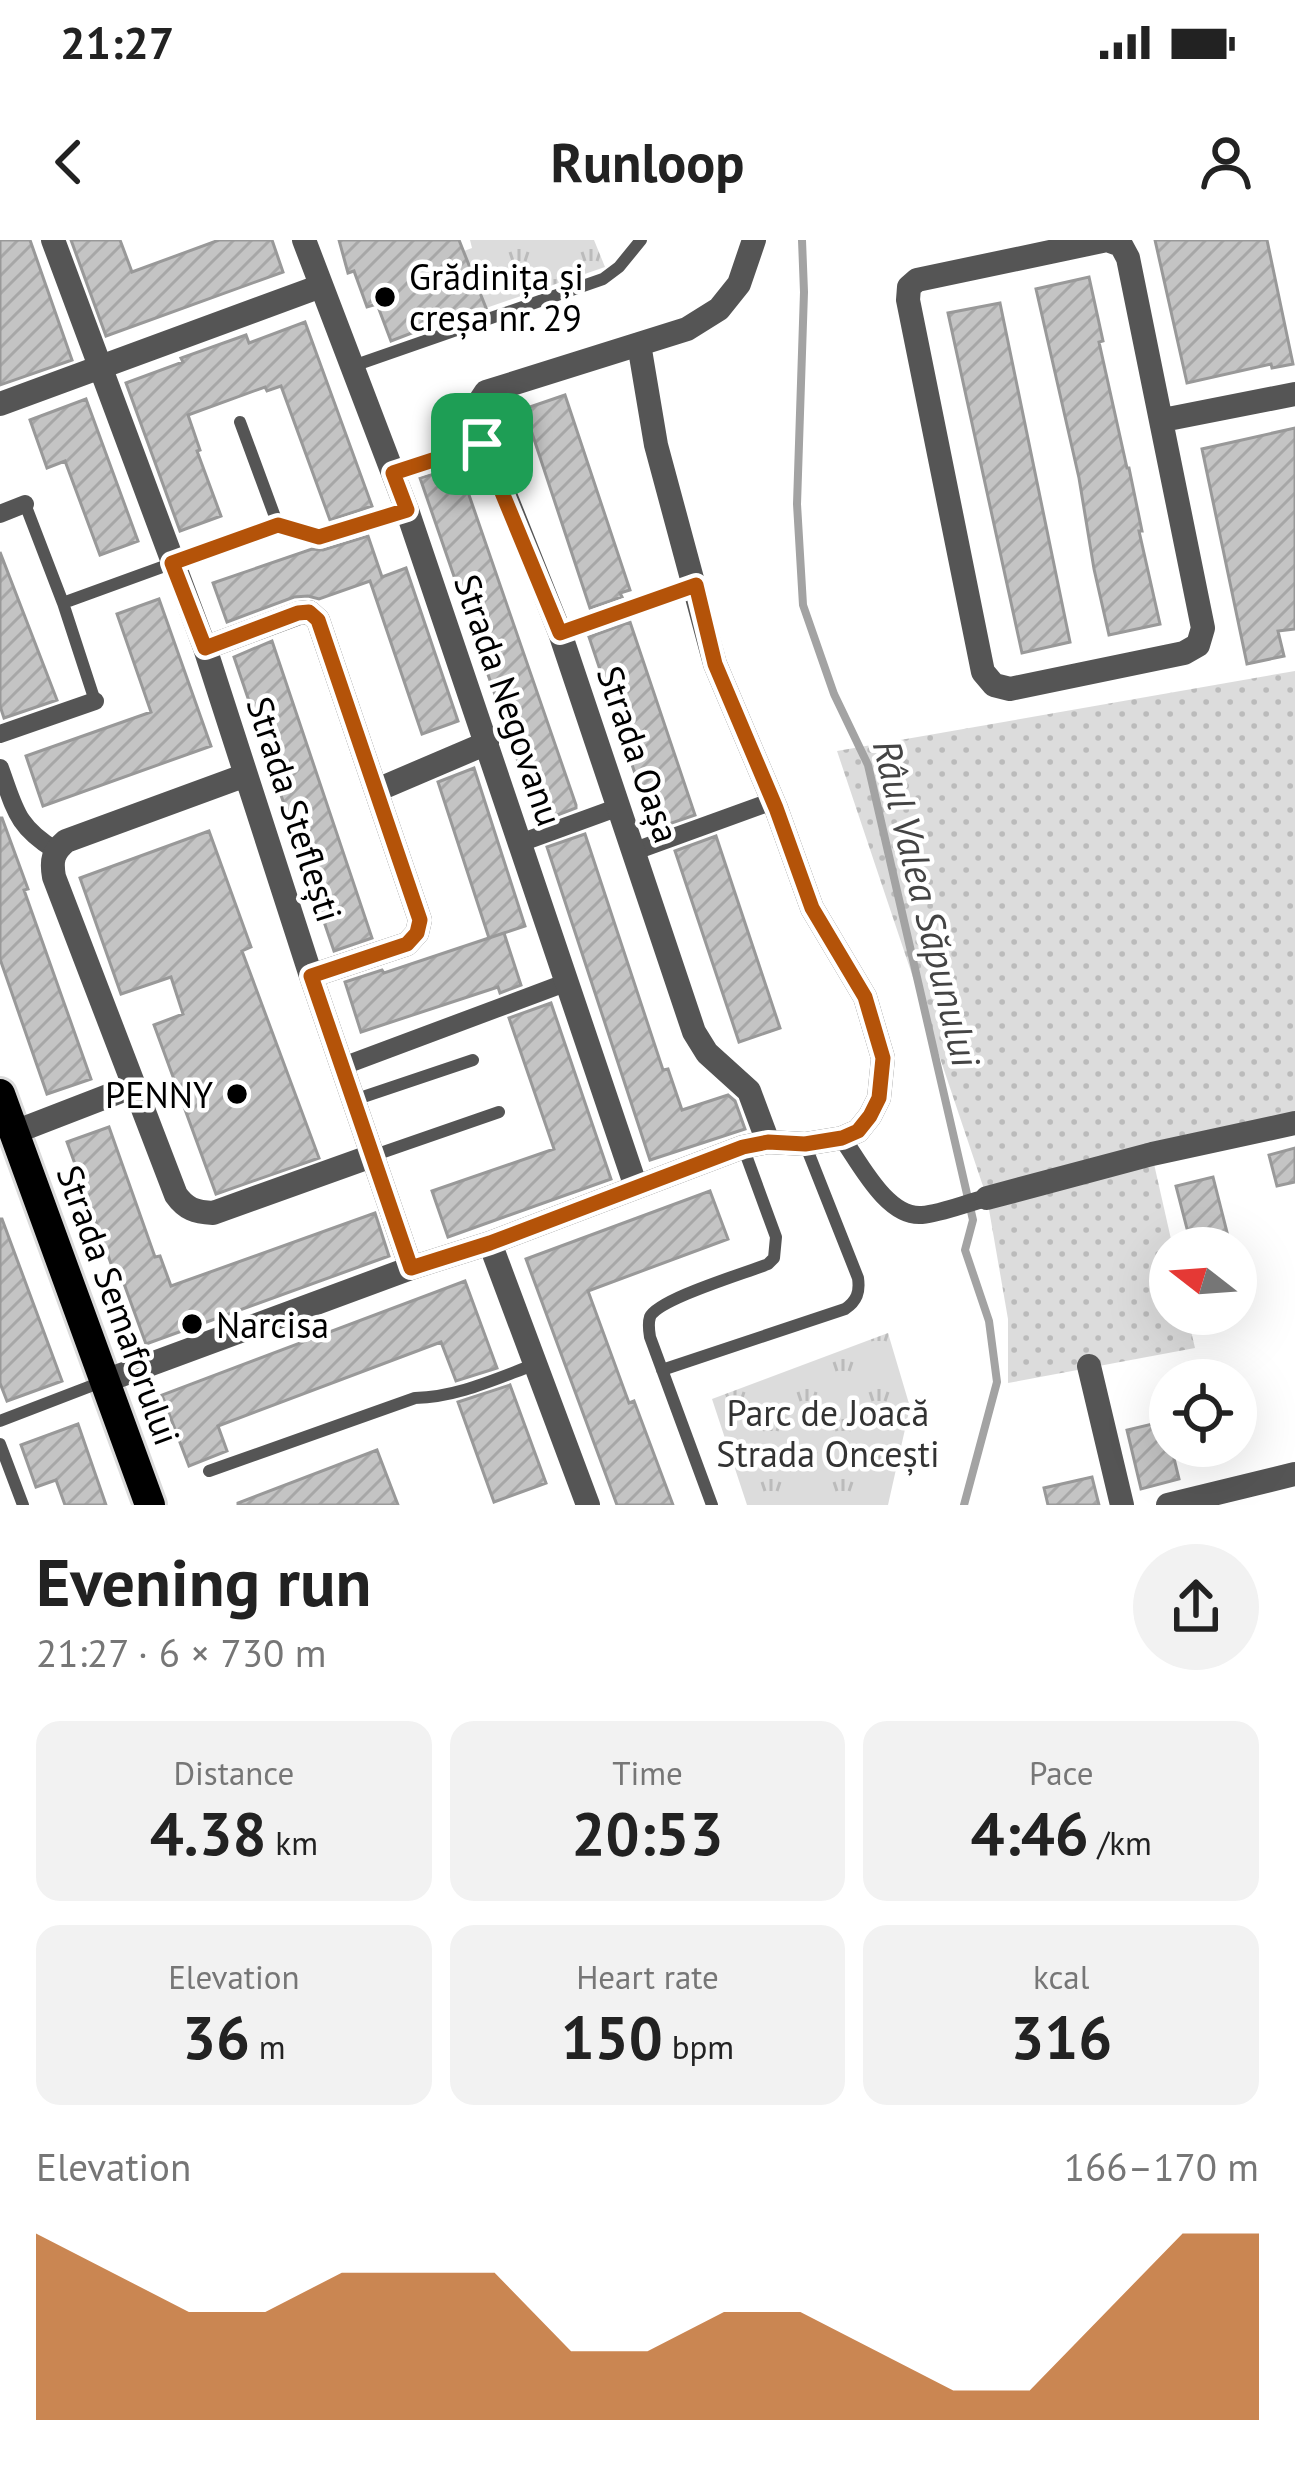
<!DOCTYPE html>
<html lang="en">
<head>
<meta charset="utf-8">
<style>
  :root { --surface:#fff; --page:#f2f2f2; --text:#222; --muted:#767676; --accent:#b45309 }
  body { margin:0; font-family:"PT Sans",sans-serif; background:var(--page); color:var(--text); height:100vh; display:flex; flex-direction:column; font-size:45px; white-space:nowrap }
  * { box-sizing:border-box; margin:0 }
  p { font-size:39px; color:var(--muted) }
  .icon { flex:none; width:66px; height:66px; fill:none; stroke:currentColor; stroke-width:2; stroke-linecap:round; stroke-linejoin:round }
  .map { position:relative; height:1265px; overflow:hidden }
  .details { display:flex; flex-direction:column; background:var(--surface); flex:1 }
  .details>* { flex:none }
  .needle { width:78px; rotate:287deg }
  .fabs { position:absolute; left:1149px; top:987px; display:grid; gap:24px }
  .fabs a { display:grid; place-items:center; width:108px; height:108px; border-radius:50%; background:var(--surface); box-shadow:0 12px 48px #0002; font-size:60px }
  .pin { position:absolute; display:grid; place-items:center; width:102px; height:102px; color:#fff; margin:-51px; border-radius:24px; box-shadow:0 6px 18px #0006 }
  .round { display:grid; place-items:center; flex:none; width:126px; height:126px; border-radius:63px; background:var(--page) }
  .summary { display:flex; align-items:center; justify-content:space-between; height:204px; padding:0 36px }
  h1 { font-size:66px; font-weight:700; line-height:90px }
  .metrics { display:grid; grid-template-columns:repeat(3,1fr); gap:18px; height:204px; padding:12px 36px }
  .metrics div { display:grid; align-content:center; border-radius:24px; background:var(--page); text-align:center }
  .metrics b { font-size:60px; font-weight:700 }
  .metrics small { font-size:33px; font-weight:400 }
  .metrics p { font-size:33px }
  .chart { height:336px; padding:24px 36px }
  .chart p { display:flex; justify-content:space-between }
  .chart svg { width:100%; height:216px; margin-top:12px; fill:var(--accent); opacity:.7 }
  .status { display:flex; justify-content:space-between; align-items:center; height:84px; padding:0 60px; background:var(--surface); direction:ltr }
  .status svg { height:33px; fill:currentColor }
  header { display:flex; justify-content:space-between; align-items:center; height:156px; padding:0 36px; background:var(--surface); font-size:54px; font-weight:700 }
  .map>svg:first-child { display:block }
</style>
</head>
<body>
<div class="status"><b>21:27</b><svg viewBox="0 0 49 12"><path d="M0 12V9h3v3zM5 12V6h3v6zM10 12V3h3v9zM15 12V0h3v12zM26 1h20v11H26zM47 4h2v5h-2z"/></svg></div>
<header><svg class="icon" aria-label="back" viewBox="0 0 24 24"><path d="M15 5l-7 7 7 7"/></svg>Runloop<svg class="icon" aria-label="person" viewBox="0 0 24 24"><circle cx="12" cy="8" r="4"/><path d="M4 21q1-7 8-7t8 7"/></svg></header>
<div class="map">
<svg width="1295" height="1265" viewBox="0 0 1295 1265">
  <defs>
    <pattern id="park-tufts" width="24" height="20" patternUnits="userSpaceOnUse" patternTransform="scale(3)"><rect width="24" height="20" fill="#dcdcdc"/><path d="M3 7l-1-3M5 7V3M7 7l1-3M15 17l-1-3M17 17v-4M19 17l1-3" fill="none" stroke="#bbb"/></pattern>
    <pattern id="garden-dots" width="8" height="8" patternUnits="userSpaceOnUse" patternTransform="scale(3)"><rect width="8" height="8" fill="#dcdcdc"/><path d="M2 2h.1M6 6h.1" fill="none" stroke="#bbb" stroke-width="1.8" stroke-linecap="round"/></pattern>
    <pattern id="building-hatch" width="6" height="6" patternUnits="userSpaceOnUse" patternTransform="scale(3)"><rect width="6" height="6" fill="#c4c4c4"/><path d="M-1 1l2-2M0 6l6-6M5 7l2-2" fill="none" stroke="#a7a7a7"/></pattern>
  </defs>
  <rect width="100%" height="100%" fill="#fff"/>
  <path fill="url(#park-tufts)" d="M470,0H594L605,27L486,68L464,11L472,8Z
    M888,1093L910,1167L888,1265H747L712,1159Z"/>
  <path fill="url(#garden-dots)" d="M1295,431V883L1152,915L1173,1008H1170V1074H1187L1195,1108L1008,1143V1079L987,958L837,511Z"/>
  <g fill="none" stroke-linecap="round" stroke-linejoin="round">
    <path stroke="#a3a3a3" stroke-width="8" d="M802,0L804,52L797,264L803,365L834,454L868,525L973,980L965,1010L989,1081L997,1142L964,1265"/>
  </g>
  <path fill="url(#building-hatch)" stroke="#999" stroke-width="3" d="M0,0H30L72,120L0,145Z
    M71,0H120L132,32L219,0H272L283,32L106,96Z
    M339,0H459L486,68L449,82L448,79L391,101L377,64L367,67L354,31L348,33Z
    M1155,0H1267L1293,124L1272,128L1271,124L1187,143Z
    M1089,37L1103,101L1099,102L1127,228H1129L1142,291H1139L1160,384L1109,395L1094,329L1079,238L1036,49Z
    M1000,63L1070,402L1022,413L948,73Z
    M305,82L372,266L330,280L281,146L267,151L265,147L188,175L200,210L197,211L221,276L180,291L126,143L183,122L181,118L246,95L249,103Z
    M565,155L630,350L620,353L622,357L590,368L524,169Z
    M86,159L138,301L100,315L65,221L47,228L30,180Z
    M1295,188V389L1278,391L1284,416L1247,424L1202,209Z
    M459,226L576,565V568L539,582L420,238Z
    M368,296L382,337L406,328L458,481L422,494L370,341L319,359L308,356L294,357L227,382L213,343L312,309L323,310Z
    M0,312L57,460L4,478L0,466Z
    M159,359L211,506L43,566L26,516L151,472L117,374Z
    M630,382L695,575L666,585L665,583L653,587L589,397Z
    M272,401L372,698L334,711L234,417Z
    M474,528L525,686L489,698L438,542Z
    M0,578H2L28,649L24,650L91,839L47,854L0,719Z
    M209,591L251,707L242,711L319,918L216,954L154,785L183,774L171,737L121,754L80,638Z
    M585,594L663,830L668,829L682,870L728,855L735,861L745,889L650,920L547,607Z
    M716,596L780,788L739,802L675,611Z
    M504,693L521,745L500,753L498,747L361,792L345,742L382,730L384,733Z
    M551,763L611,939L448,997L432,951L554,909L509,778Z
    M109,887L155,1017L160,1016L171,1046L375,973L389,1016L146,1104L119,1030L114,1032L67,902Z
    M1295,908V942L1277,946L1269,915Z
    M1213,937L1231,1008H1192L1176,946Z
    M710,951L728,999L588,1051L629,1163L634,1161L673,1265H617L526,1019Z
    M0,979H2L62,1141L7,1161L0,1143Z
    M465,1041L497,1128L456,1141L441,1102L218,1186L227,1211L189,1226L162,1155Z
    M510,1145L546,1243L494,1262L458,1162Z
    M1165,1181L1179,1239L1141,1249L1127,1190Z
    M78,1184L106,1265H65L56,1240L36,1247L21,1205Z
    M377,1210L398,1265H238V1263Z
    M1092,1237L1099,1265H1048L1044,1248Z"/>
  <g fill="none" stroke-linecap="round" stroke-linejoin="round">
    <defs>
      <path id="primary" d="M0,854L150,1265"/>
    </defs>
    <use href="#primary" stroke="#dbdbdb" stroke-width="36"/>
    <path stroke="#555" stroke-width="12" d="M353,126L603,39L619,27L641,0
      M25,264L63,363L95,461
      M63,363L278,285L240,182
      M354,860L473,820
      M372,916L499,872
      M662,1130L845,1069C857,1061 860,1052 858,1038L805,904
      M0,1181L104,1141
      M0,1204L23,1265
      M209,1231L415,1158C458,1157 495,1139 536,1124
      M712,1265L650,1097C649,1091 648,1083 650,1077C658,1059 746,1033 768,1024L774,1018L776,997L743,907"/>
    <path stroke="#555" stroke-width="18" d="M393,233L482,204
      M0,274L25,264
      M278,285L319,297L407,270
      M560,393L696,345
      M0,494L95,461
      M0,528C15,569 16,586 55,610
      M520,603L619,567
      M635,611L773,561
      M343,826L565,743
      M842,898C860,923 887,978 922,975C943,973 966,963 987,958"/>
    <path stroke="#555" stroke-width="24" d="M53,0L205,408L311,736L411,1028
      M304,0L407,270L636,947
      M754,0L739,44L719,69L687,89L486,152L476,167L475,179L560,393L694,792L707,813L749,851L768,902
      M1107,0L1121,5L1128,18L1203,388L1198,405L1184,413L1010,449L994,445L983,432L908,60L909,47L917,40Z
      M0,164L321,46
      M1163,180L1295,154
      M205,408L299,373L309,372L318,380L420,680L417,693L407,704L311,736
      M246,535L66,601C53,612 51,620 54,637L176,955C186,969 195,972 213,973L372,916
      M377,550L487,503
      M15,892L134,846
      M987,958L1152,914L1295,883
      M490,1003L588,1265
      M1089,1126L1122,1265
      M105,1141L411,1028L490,1003L743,907L768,902L805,904L842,898L858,891L870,876L879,858L883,818L865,757L812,668L776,568L715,424L656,205L639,104
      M1168,1265L1295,1234"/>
    <use href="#primary" stroke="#000" stroke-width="30"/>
  </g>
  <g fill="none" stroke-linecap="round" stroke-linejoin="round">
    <defs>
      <path id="route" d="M482,204L560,393L696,345L715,424L776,568L812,668L865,757L883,818L879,858L870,876L858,891L842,898L805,904L768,902L743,907L490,1003L411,1028L311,736L407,704L417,693L420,680L318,380L309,372L298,373L205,408L172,323L278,285L319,297L407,270L393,233Z"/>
    </defs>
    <use href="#route" stroke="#fff" stroke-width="24"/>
    <use href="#route" stroke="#b45309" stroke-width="15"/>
  </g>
  <g fill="#000" stroke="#fff" stroke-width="4.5">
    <circle cx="385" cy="57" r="12"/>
    <circle cx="237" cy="854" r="12"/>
    <circle cx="192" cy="1084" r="12"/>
  </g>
  <g text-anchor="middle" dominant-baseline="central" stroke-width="9" stroke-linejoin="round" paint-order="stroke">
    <g font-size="36" fill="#000" stroke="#fff" text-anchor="start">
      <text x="409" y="36">Grădinița și<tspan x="409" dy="41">creșa nr. 29</tspan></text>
      <text x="213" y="854" text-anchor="end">PENNY</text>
      <text x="216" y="1084">Narcisa</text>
    </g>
    <g font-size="36" fill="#000" stroke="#fff">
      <text transform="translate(509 460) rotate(71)">Strada Negovanu</text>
      <text transform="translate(639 514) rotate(71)">Strada Oașa</text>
      <text transform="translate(295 569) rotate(72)">Strada Steflești</text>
      <text transform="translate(119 1065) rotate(70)">Strada Semaforului</text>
    </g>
    <g font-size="36" fill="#333" stroke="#fff">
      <text x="828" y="1172">Parc de Joacă<tspan x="828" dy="41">Strada Oncești</tspan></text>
    </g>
    <g font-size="39" font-style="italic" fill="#444" stroke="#fff">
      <text transform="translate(927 663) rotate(76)">Râul Valea Săpunului</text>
    </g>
  </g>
</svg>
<div class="fabs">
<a><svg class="needle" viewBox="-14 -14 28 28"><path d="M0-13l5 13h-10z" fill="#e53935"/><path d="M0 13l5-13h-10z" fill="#767676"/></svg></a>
<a><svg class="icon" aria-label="locate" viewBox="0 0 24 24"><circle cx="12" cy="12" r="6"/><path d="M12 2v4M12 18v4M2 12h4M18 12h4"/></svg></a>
</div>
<div class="pin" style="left:482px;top:204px;background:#1e9e55"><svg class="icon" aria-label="arrive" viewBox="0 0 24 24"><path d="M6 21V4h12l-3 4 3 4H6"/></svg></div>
</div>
<section class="details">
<div class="summary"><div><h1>Evening run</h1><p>21:27 · 6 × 730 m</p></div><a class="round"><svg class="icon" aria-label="share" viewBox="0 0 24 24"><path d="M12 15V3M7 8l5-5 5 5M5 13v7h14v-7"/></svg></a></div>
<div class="metrics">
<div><p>Distance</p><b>4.38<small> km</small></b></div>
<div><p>Time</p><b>20:53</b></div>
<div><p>Pace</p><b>4:46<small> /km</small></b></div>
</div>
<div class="metrics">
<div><p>Elevation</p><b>36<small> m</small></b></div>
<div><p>Heart rate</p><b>150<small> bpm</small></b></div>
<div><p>kcal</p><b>316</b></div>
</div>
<div class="chart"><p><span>Elevation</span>166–170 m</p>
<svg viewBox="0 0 160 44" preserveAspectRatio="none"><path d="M0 44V6L10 14L20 22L30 22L40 14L50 14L60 14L70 30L80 30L90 22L100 22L110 30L120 38L130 38L140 22L150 6L160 6V44z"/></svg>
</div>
</section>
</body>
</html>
